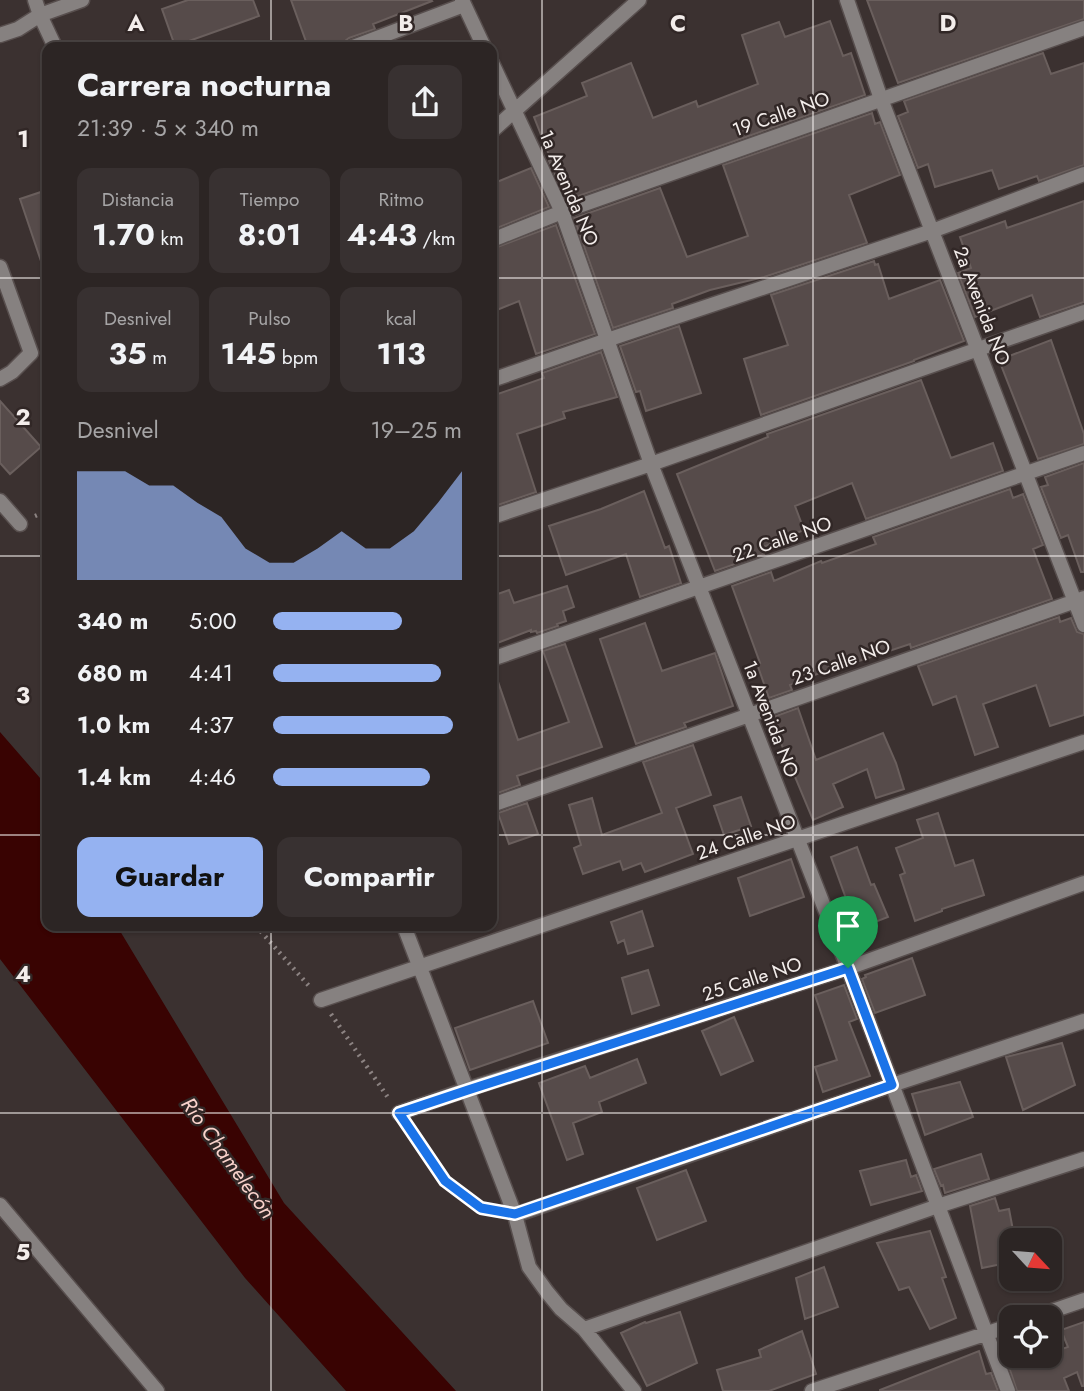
<!DOCTYPE html>
<html lang="es">
<head>
<meta charset="utf-8">
<style>
  :root { --surface:#2c2524; --page:#383131; --text:#f1f3f6; --muted:#a6a5a6; --line:#484241; --accent:#95b2f1 }
  body { margin:0; font-family:Jost,sans-serif; background:var(--page); color:var(--text); height:100vh; display:flex; flex-direction:column; font-size:26px; white-space:nowrap }
  * { box-sizing:border-box; margin:0 }
  p { font-size:23px; color:var(--muted) }
  .icon { flex:none; width:38px; height:38px; fill:none; stroke:currentColor; stroke-width:2; stroke-linecap:round; stroke-linejoin:round }
  .map { position:relative; flex:1; overflow:hidden }
  .details { position:absolute; left:42px; top:42px; width:455px; height:889px; display:flex; flex-direction:column; background:var(--surface); border-radius:14px; box-shadow:0 2px 5px #0004,0 0 0 2px var(--line) }
  .details>* { flex:none }
  .needle { width:46px; rotate:116deg }
  .buttons { position:absolute; left:999px; top:1228px; display:grid; gap:14px }
  .buttons a { display:grid; place-items:center; width:63px; height:63px; border-radius:14px; background:var(--surface); box-shadow:0 2px 5px #0004,0 0 0 2px var(--line); font-size:35px }
  .pin { position:absolute; display:grid; place-items:center; width:60px; height:60px; color:#fff; margin:-72px -30px; border-radius:50% 50% 50% 0; rotate:-45deg; box-shadow:0 0 7px #0007 }
  .pin .icon { rotate:45deg }
  .round { display:grid; place-items:center; flex:none; width:74px; height:74px; border-radius:14px; background:var(--page) }
  .summary { display:flex; align-items:center; justify-content:space-between; height:119px; padding:0 35px }
  h1 { font-size:32px; font-weight:700; line-height:52px }
  .figures { display:grid; grid-template-columns:repeat(3,1fr); gap:10px; height:119px; padding:7px 35px }
  .figures div { display:grid; align-content:center; border-radius:14px; background:var(--page); text-align:center }
  .figures b { font-size:30px; font-weight:700 }
  .figures small { font-size:19px; font-weight:400 }
  .figures p { font-size:19px }
  .chart { height:196px; padding:14px 35px }
  .chart p { display:flex; justify-content:space-between }
  .chart svg { width:100%; height:126px; margin-top:7px; fill:var(--accent); opacity:.7 }
  .action { display:flex; gap:14px; margin-top:auto; padding:14px 35px }
  .action a { flex:1; height:80px; border-radius:14px; background:var(--accent); color:#111; font-size:28px; font-weight:700; line-height:80px; text-align:center }
  .action a+a { background:var(--page); color:var(--text) }
  ul { padding:0 35px; list-style:none; font-size:23px }
  li { display:grid; grid-template-columns:112px 84px 1fr; align-items:center; height:52px }
  li i { height:18px; border-radius:9px; background:var(--accent) }
  .map>svg:first-child { display:block }
</style>
</head>
<body>
<div class="map">
<svg width="1084" height="1391" viewBox="0 0 1084 1391">
  <rect width="100%" height="100%" fill="#3b3130"/>
  <path fill="#390302" d="M0,732L47,786V926H117L284,1203L456,1391H346L245,1278L0,959Z"/>
  <path fill="#564b4a" stroke="#6a5f5d" stroke-width="2" d="M188,0H253L259,16L175,46L162,9Z
    M291,0H431L432,1L373,24L375,29L349,38L345,41L344,47H308Z
    M867,0H1084V19L898,83Z
    M830,21L843,56L851,53L865,95L567,200L549,161L551,160L534,117L587,96L582,83L631,63L653,118L696,101L698,107L758,84L742,35L779,22L785,37Z
    M1043,53L1051,74L1084,63V165L1039,181L1037,176L999,189L992,170L935,187L928,164L918,168L898,116L908,112L904,101Z
    M872,113L875,124L880,122L900,175L849,195L867,243L764,277L710,290L672,304L673,308L613,328L574,218L660,188L687,257L748,236L723,165Z
    M531,168L549,207L492,230V184Z
    M47,190V270H44L20,199Z
    M1084,201V302L1040,317L1032,295L975,317L958,273L971,268L960,237L1005,221L1007,228Z
    M556,225L595,334L536,354L519,301L492,312V249Z
    M874,261L875,265L878,264L889,299L940,280L964,341L914,360V361L761,415L744,359L788,345L771,295Z
    M679,326L701,393L646,411L640,391L636,392L620,346Z
    M1051,340L1084,434V444L1038,459L999,360Z
    M601,352L617,397L563,412L565,418L517,434L536,492L492,507V396L544,378L542,373Z
    M921,380L951,458L993,443L1003,471L866,519L852,483L795,506L804,530L761,548L764,554L715,571L677,474L768,437L767,434Z
    M0,401L41,447L10,474L0,463Z
    M1084,463V572H1081L1068,535L1061,538L1041,487L1048,485L1045,477Z
    M1010,489L1013,498L1023,494L1043,545L1033,549L1052,599L911,648L910,644L850,664L849,661L790,685L792,690L769,698L757,664L760,663L732,586L771,572L774,581L821,561L822,563L876,544L873,537Z
    M644,491L665,548L669,546L681,583L640,597L626,554L566,575L549,526L601,509Z
    M567,586L574,607L563,611L566,621L557,624L558,626L537,633L536,631L531,632V630L492,645V596L509,590L514,603Z
    M1059,617L1060,622L1071,618L1077,632L1084,634V715L1050,726L1036,685L983,704L998,747L975,755L956,696L933,705L918,666Z
    M645,623L662,671L715,653L733,706L684,723L686,727L636,744L600,639Z
    M565,644L602,747L517,776L520,785L492,795V673H495L518,740L569,722L543,651Z
    M798,708L816,760L883,733L896,763L904,789L876,798L867,769L833,784L843,807L813,820L773,724L778,722L776,716Z
    M693,745L711,795L676,808L693,854L645,872L641,863L623,870L620,861L583,874L574,848L581,845L569,805L592,798L602,835L662,813L643,762Z
    M741,797L751,826L724,835L714,806Z
    M527,803L538,834L509,844L498,813Z
    M938,813L955,866L973,860L984,895L942,909V911L915,921L900,875L905,873L896,848L923,838L917,820Z
    M857,847L871,885L874,884L888,917L857,929L831,857Z
    M791,859L804,897L750,916L738,878Z
    M642,911L653,946L628,954L624,940L618,943L611,922Z
    M912,958L925,995L875,1013L862,979L866,977L865,975Z
    M648,970L659,1005L632,1014L622,978Z
    M844,985L857,1019L849,1022L870,1076L823,1092L815,1067L837,1060L815,995Z
    M533,1001L548,1043L470,1070L455,1028Z
    M734,1017L753,1061L721,1075L702,1031Z
    M1062,1043L1075,1085L1023,1110L1006,1057Z
    M637,1059L646,1083L599,1102L602,1112L573,1123L583,1154L567,1160L539,1083L585,1066L590,1078Z
    M960,1082L973,1117L925,1135L912,1094Z
    M981,1154L989,1179L945,1193L943,1185L941,1186L934,1169Z
    M906,1160L911,1177L916,1175L922,1191L871,1205L860,1171Z
    M686,1170L706,1221L657,1240L637,1188Z
    M995,1198L999,1211L1009,1209L1015,1241H1012V1262L982,1268L970,1206Z
    M930,1231L946,1277L942,1278L956,1318L930,1329L909,1287L899,1290L877,1243Z
    M824,1267L838,1307L805,1319L796,1278Z
    M680,1312L697,1363L647,1386L621,1333L645,1322L646,1323Z
    M1084,1322V1386H1082L1077,1372L1064,1378L1069,1391H1017L1009,1367L1040,1356H1050V1353L1068,1347L1061,1330Z
    M802,1331L816,1374L769,1391H723L717,1370L761,1357L759,1350Z
    M979,1351L986,1374L991,1373L998,1391H880V1390Z"/>
  <g fill="none" stroke-linecap="round" stroke-linejoin="round">
    <defs>
      <path id="street" d="M35,0L40,15L55,47
        M462,0L484,47
        M847,0L881,99L1084,625
        M0,35L18,29L40,15L82,0
        M353,47L464,5
        M492,63L562,212L651,464L848,968L1008,1391
        M492,131L639,0
        M492,240L562,212L1084,28
        M0,267L31,353L12,372L0,379
        M492,380L607,340L932,231L1084,174
        M0,501L20,524
        M492,517L651,464L1084,312
        M492,659L1084,453
        M492,805L1084,598
        M404,926L515,1215L529,1267L547,1292L561,1309L584,1329L634,1391
        M321,1000L1084,742
        M399,1113L468,1089L848,968L1084,883
        M0,1205L157,1391
        M515,1215L892,1085L1084,1021
        M1032,1318L1084,1300
        M584,1329L938,1206L1084,1159
        M812,1391L1012,1325"/>
    </defs>
    <use href="#street" stroke="#584f4e" stroke-width="17"/>
    <path stroke="#8c8382" stroke-width="4.5" stroke-dasharray="2 5" stroke-linecap="butt" d="M35,516L47,511
      M256,926L310,987
      M331,1014L389,1099
      M408,1126C430,1158 453,1202 494,1210"/>
    <use href="#street" stroke="#868180" stroke-width="14"/>
  </g>
  <g fill="none" stroke-linecap="round" stroke-linejoin="round">
    <defs>
      <path id="route" d="M848,968L892,1085L515,1214L481,1208L445,1181L399,1113L468,1090Z"/>
    </defs>
    <use href="#route" stroke="#fff" stroke-width="14"/>
    <use href="#route" stroke="#1a73e8" stroke-width="9"/>
  </g>
  <path fill="none" stroke="#f3edeb" stroke-width="2" stroke-opacity="0.55" d="M271,0V47M542,0V1391M813,0V1391M0,278H47M492,278H1084M0,556H47M492,556H1084M0,835H47M492,835H1084M271,926V1391M0,1113H1084"/>
  <g text-anchor="middle" dominant-baseline="central" stroke-width="5" stroke-linejoin="round" paint-order="stroke">
    <g font-size="19" fill="#f3edeb" stroke="#312726">
      <text transform="translate(781 114) rotate(-19)">19 Calle NO</text>
      <text transform="translate(569 188) rotate(67)">1a Avenida NO</text>
      <text transform="translate(982 306) rotate(69)">2a Avenida NO</text>
      <text transform="translate(782 539) rotate(-19)">22 Calle NO</text>
      <text transform="translate(841 662) rotate(-19)">23 Calle NO</text>
      <text transform="translate(771 719) rotate(69)">1a Avenida NO</text>
      <text transform="translate(746 837) rotate(-19)">24 Calle NO</text>
      <text transform="translate(752 979) rotate(-18)">25 Calle NO</text>
    </g>
    <g font-size="21" font-style="italic" fill="#fad3cc" stroke="#312726">
      <text transform="translate(228 1158) rotate(54)">Río Chamelecón</text>
    </g>
  </g>
  <g font-size="23" text-anchor="middle" font-weight="bold" fill="#f3edeb" stroke="#312726" stroke-width="5" stroke-linejoin="round" paint-order="stroke">
    <text x="136" y="31">A</text>
    <text x="406" y="31">B</text>
    <text x="678" y="31">C</text>
    <text x="948" y="31">D</text>
    <text x="23" y="147">1</text>
    <text x="23" y="425">2</text>
    <text x="23" y="703">3</text>
    <text x="23" y="982">4</text>
    <text x="23" y="1260">5</text>
  </g>
</svg>
<div class="buttons">
<a><svg class="needle" viewBox="-14 -14 28 28"><path d="M0-13l5 13h-10z" fill="#e53935"/><path d="M0 13l5-13h-10z" fill="#a6a5a6"/></svg></a>
<a><svg class="icon" aria-label="locate" viewBox="0 0 24 24"><circle cx="12" cy="12" r="6"/><path d="M12 2v4M12 18v4M2 12h4M18 12h4"/></svg></a>
</div>
<div class="pin" style="left:848px;top:968px;background:#1e9e55"><svg class="icon" aria-label="arrive" viewBox="0 0 24 24"><path d="M6 21V4h12l-3 4 3 4H6"/></svg></div>
<section class="details">
<div class="summary"><div><h1>Carrera nocturna</h1><p>21:39 · 5 × 340 m</p></div><a class="round"><svg class="icon" aria-label="share" viewBox="0 0 24 24"><path d="M12 15V3M7 8l5-5 5 5M5 13v7h14v-7"/></svg></a></div>
<div class="figures">
<div><p>Distancia</p><b>1.70<small> km</small></b></div>
<div><p>Tiempo</p><b>8:01</b></div>
<div><p>Ritmo</p><b>4:43<small> /km</small></b></div>
</div>
<div class="figures">
<div><p>Desnivel</p><b>35<small> m</small></b></div>
<div><p>Pulso</p><b>145<small> bpm</small></b></div>
<div><p>kcal</p><b>113</b></div>
</div>
<div class="chart"><p><span>Desnivel</span>19–25 m</p>
<svg viewBox="0 0 160 44" preserveAspectRatio="none"><path d="M0 44V6L10 6L20 6L30 11L40 11L50 17L60 22L70 33L80 38L90 38L100 33L110 27L120 33L130 33L140 27L150 17L160 6V44z"/></svg>
</div>
<ul>
<li><b>340 m</b>5:00<i style="width:68%"></i></li>
<li><b>680 m</b>4:41<i style="width:89%"></i></li>
<li><b>1.0 km</b>4:37<i style="width:95%"></i></li>
<li><b>1.4 km</b>4:46<i style="width:83%"></i></li>
</ul>
<div class="action"><a>Guardar</a><a>Compartir</a></div>
</section>
</div>
</body>
</html>
